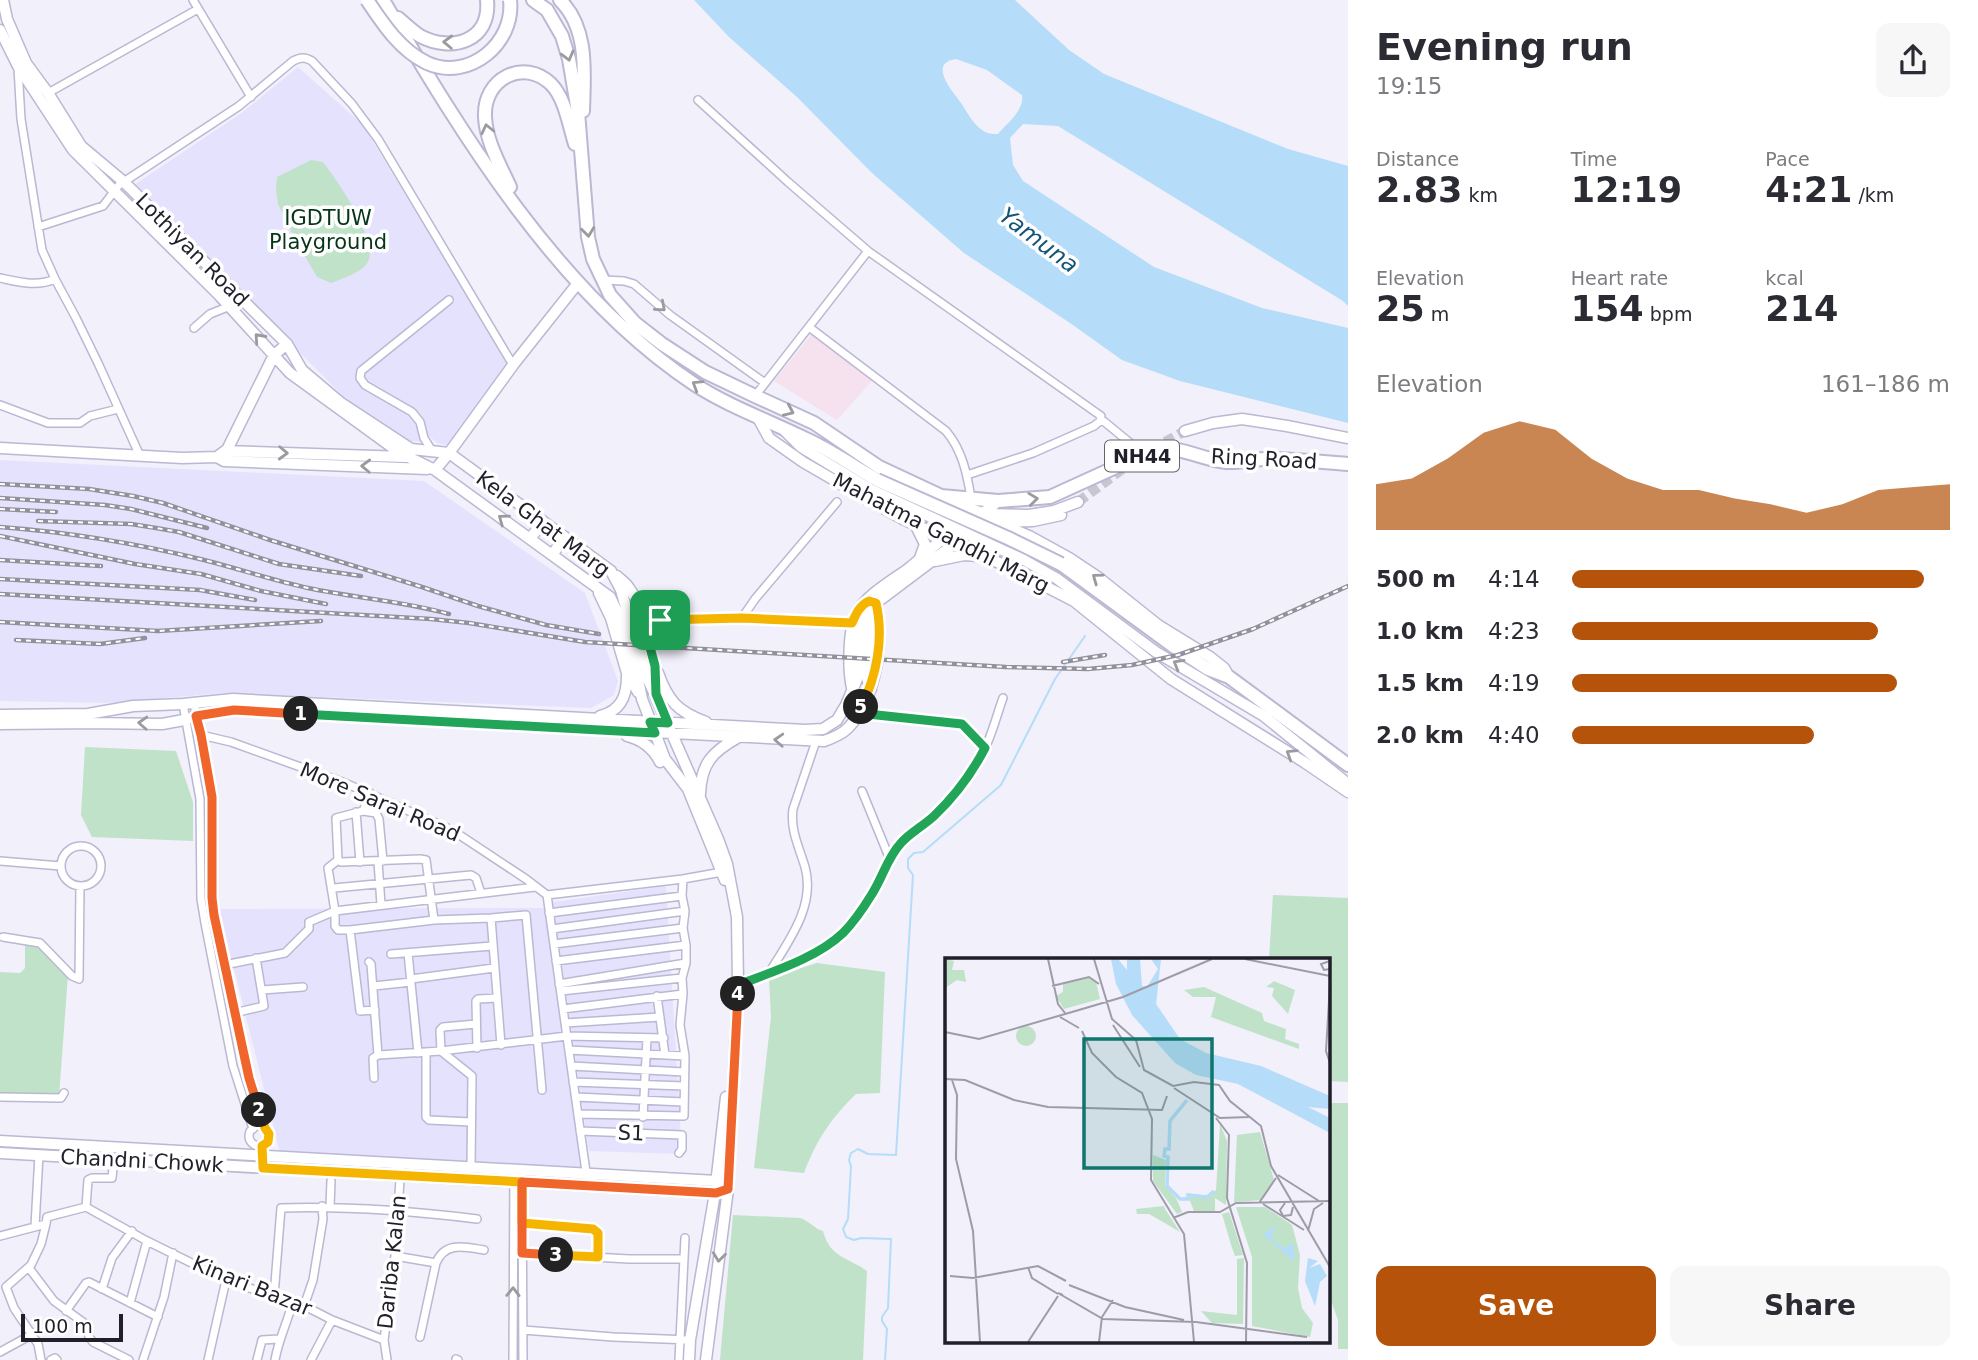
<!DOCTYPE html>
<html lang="en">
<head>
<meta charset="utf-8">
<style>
  :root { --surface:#fff; --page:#f7f7f7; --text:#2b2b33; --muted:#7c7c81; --accent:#b45309 }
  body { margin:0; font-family:"DejaVu Sans",sans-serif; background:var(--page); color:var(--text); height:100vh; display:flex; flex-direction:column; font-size:26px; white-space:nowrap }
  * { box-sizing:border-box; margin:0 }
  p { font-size:23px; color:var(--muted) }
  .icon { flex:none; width:38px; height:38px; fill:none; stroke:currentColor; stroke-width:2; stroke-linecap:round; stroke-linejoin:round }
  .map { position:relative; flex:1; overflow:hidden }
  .side { display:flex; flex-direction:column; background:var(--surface); width:630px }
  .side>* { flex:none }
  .scale { position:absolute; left:21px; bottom:18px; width:102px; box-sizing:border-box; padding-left:7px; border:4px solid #211f29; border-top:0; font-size:19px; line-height:24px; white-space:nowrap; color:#211f29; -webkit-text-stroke:5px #fff; paint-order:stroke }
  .pin { position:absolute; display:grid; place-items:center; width:60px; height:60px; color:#fff; margin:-30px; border-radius:14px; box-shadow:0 4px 10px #0006 }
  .km { position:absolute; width:35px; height:35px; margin:-18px; border-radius:50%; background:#222; color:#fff; font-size:19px; line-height:35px; text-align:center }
  .round { display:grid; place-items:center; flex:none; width:74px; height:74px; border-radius:14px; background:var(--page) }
  .summary { display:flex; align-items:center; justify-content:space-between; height:119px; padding:0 28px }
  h1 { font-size:38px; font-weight:700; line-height:52px }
  .stats { display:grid; grid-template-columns:repeat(3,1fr); gap:10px; height:119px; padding:7px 28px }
  .stats div { display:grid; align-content:center }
  .stats b { font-size:35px; font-weight:700 }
  .stats small { font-size:19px; font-weight:400 }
  .stats p { font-size:19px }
  .chart { height:196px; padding:14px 28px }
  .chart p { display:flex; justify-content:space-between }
  .chart svg { width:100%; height:126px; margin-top:7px; fill:var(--accent); opacity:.7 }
  .button { display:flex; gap:14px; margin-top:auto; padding:14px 28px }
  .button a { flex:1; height:80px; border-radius:14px; background:var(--accent); color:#fff; font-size:28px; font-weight:700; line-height:80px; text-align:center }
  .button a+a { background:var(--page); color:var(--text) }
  ul { padding:0 28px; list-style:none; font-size:23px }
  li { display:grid; grid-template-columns:112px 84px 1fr; align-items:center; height:52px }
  li i { height:18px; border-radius:9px; background:var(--accent) }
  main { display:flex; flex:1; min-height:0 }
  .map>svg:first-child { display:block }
</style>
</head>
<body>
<main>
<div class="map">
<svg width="1348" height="1360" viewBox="0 0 1348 1360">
  <rect width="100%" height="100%" fill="#f1f0fb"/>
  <path fill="#e5e2fe" d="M298,67L362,124L509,364L450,443L446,445L437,443L428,435L420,442L409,441L357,410L232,285L131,187L243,112Z
    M0,460L424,481L585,593L618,681L614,695L591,708L222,693L107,703L0,701Z
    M666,886L682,1154L589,1151L553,902Z
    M544,908L555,982H558L561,1022L583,1169L280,1153L219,909Z"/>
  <path fill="#f6e1ef" d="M812,334L872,381L837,420L774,381Z"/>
  <path fill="#c0e2c8" d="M311,160L323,162C337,180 383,245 366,265C358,274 341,279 331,283L317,277L294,237L278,204L276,190L277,177Z
    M85,747L176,751L193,802V841L92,837L81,815Z
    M1273,895L1348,898V1082L1329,1081V959H1269Z
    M25,945L38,946L68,975L59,1096L0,1097V972L20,973L25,968Z
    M817,963L885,972L880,1093L856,1094C831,1118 816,1141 804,1173L754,1168L771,1017L769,978Z
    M1329,1103H1348V1349H1338V1320L1329,1295Z
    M733,1215L800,1218C810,1221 813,1228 823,1231C830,1258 848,1257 867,1271L863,1360H720Z"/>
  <path fill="#b5dcf8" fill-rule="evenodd" d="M694,0H1015L1069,50L1104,74L1288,149L1348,166V306L1343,301L1058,126L1023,124L1010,138L1013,165L1023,181L1154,267L1262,308L1348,328V423L1180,381L1122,360L1070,323L964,253L872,173L797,97L729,37ZM956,59L987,70L1022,95C1025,110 1007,123 998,134C992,134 987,134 982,130C973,124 967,112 961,103C953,92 927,63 956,59Z"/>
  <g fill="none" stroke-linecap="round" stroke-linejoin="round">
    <path stroke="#b5dcf8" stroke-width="2" d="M885,1360L887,1329L882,1321V1317L888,1308L891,1239L861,1238L854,1240L846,1237L843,1229L848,1219L851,1166L849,1160L851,1153L858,1149L868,1154L896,1155L913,875L908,868V859L914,853L923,852L1001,785L1055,679L1085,636"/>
    <path stroke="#c7c6d1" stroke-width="7" stroke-dasharray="7 3.5" stroke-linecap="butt" d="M1129,442L1144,453"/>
    <path stroke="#c7c6d1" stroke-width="10" stroke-dasharray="10 5" stroke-linecap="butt" d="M1152,449L1185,431
      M1078,502L1128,465"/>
    <defs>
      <path id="street" d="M193,0L251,97
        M18,68L21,119L42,250L55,279L76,318L98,363L140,456
        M48,93L198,9
        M698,100L788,182L868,251L1101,416L1100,421L1094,426L1033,453L967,475
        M38,227L103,206L119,185L239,106L293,61C301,57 305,57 312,61L352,104L378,139L513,365
        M0,278C19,282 37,287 55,279
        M603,280L624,281L634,284L670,315L765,383
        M809,327L946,431C962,450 967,473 971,498
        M194,328L210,314L230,306
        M755,396L868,251
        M0,405L48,423H80L90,416L118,409
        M1101,419L1129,442
        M432,451L424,438L420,422L412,412L365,385L360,378L361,371L449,300
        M742,618L755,599L837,502
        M643,621L742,618L852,623
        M194,703L212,797V898L214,915L249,1078L265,1128
        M183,704L200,799L201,899L205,923L233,1066L253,1129
        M858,713L913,720L960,724L985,748
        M201,735L231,742L345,783L452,830L526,879L547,895
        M862,791L889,857
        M370,793L363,811L336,818L338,860L341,862L420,859L426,860L434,920
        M363,811L376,813L379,819L383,861
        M356,812L360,862
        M61 866a20 20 0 1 1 40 0a20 20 0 1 1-40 0Z
        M338,860L328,868L335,911V926L338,930H350L360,1011L375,1010
        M0,861L61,866
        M378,861L381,905
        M683,879L722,872
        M334,888L471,875L476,878L481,893
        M547,895L683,879L682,896L685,911L683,928L686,945V963L682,978L683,994L680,1025L685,1056L684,1116L578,1114
        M547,895L588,1186
        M549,913L682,896
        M491,918L501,1045
        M552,929L685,911
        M350,930L434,920L491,918L526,915L542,1090
        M3,937L40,943L72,976L79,979L80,886
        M554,944L683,928
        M408,953L418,1053
        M391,954L492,946
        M556,961L686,945
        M369,962L371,964L378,1055
        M224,965L285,953L309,929V922L335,911L535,887
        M769,973C788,942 816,906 805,867C799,847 790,830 793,809L816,741
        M411,979L494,968
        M559,984L686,963
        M738,985C772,972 817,958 843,933C854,922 864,907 872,894C882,879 886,861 897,847C907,835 921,827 933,816C951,800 975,770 985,748C993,732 997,714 1003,698
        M374,986L411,982
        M262,990L303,987
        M561,991L682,978
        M657,996L665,1055
        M563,1009L683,994
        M234,1013L264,1006L256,958
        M565,1023L660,1017
        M477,1048L476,1001L478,999L497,998
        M569,1050L685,1056
        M426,1052V1117L429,1120L471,1122
        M571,1066L684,1072
        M374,1078L373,1058L378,1055L441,1051L567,1036L664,1038
        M573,1082L684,1086
        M0,1097L61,1098L64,1093
        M576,1097L683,1102
        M643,1117L647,1038
        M249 1136a10 10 0 1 1 20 0a10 10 0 1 1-20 0Z
        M580,1131L682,1135V1149L679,1153
        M471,1168L472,1076L441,1051L440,1030L443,1027L476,1024
        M522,1179L523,1360
        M330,1206L331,1181
        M86,1207L147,1241L226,1280L267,1294L293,1300L332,1320L384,1340
        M86,1207L88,1180L92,1178H112L114,1159
        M522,1223L595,1230L598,1233V1257
        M35,1226L39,1155
        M0,1236L46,1224L47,1217L86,1207
        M522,1253L629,1259H684
        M395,1256L436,1263C445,1241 465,1247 484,1250
        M29,1268L54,1301L87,1325L89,1337L93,1342L129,1360
        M102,1289L112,1258L132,1231
        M274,1296L281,1208C347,1206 412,1211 477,1219
        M130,1303L147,1241
        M304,1306L313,1280L323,1219L322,1206
        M66,1311L86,1283L89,1282L158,1317
        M523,1330L613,1337L690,1340
        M420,1337L436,1263
        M0,1352L31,1335
        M456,1359L458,1360
        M41,1360L38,1344L14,1308L6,1287L31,1265L41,1244L46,1224
        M51,1360L55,1358L57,1360
        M143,1360L164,1297L173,1253
        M208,1360L226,1280
        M257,1360L262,1340L279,1339
        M275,1360C279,1337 288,1322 293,1300
        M311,1360L332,1320
        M387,1360L384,1340L395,1256L401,1164
        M513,1360L514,1171
        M679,1360L685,1238"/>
      <path id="secondary" d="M3,0L7,19L26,63L48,93L81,146L124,182L287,344L302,370L341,403L411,449L449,453L611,571L621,590L644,670L718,839L727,864L737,917L738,985L728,1189L706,1360
        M0,30L18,66L73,150L219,295L290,373L400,453L435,470L610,597L620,618L636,669L642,699L665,759L688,789L725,880
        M757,416L769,438L803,462L865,498L903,519L1008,567L1074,601L1171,679L1304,762L1348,792
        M785,431L801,447L870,489
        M1185,431L1213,423L1242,419L1287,426L1348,438
        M0,448L182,458L217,457L224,461L427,469
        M225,454L274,355L287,344
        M217,457L225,451L405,457
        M435,470L449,453L513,365L578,283
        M949,500L984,514L996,522L1029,536L1069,558L1099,578L1158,625L1210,657L1224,668L1229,677
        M985,514L1029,515L1054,511L1078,502
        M1003,522L1033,521L1061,515
        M530,539L543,521
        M552,555L565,537
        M919,561L925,544L915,524L932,510
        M935,561L964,555L979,556
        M617,576C621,580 626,583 629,588C645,610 655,661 656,688
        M1056,578L1156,652L1264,716L1348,784
        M599,593L611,618L627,673L638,692
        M658,673C668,701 678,712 706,722
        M852,688C848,670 848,631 856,614C865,596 891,581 908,569C921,559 932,547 945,537C963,524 981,517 998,501
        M871,689L867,678L869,640L870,622L876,603L949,548L990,526
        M0,715L88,714L133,706L183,704L233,699L805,730L823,729L837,720L846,705L857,679L861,625L869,601
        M600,716C621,711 627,696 627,676
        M0,724L92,723L162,724L184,720L196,716L234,710L824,741C833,738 841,735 848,728C876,699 885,640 876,603
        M627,736C643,740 653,748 660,762
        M700,794C701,764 712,752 737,738
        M0,1141L717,1181L722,1185
        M0,1153L695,1192H719
        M689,1360L690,1340L715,1193L726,1097"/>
      <path id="highway" d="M383,0C463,137 560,295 694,384C728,406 767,420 804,438C829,449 853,466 877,480
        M533,0L547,10L562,36L569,59L578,112L588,237L593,259L610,295L635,323L662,344L705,372L755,396L814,423L879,467L941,496L998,501L1050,497L1151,451C1178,443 1200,460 1227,462C1239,463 1252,459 1265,459C1293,459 1320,462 1348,464
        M560,0C589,29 584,73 583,111
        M398,18C405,24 412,31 420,36C452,53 491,41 487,0
        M510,187C500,165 486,141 485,117C483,78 524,58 551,84C565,98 569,125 575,144
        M1061,564L1173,646L1208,669L1229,677L1348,765"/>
    </defs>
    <use href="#street" stroke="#bab8d2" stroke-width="10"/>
    <use href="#secondary" stroke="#bab8d2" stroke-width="13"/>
    <use href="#highway" stroke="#bab8d2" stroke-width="16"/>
    <use href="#street" stroke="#fff" stroke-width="7"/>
    <use href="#secondary" stroke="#fff" stroke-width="10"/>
    <use href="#highway" stroke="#fff" stroke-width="12"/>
    <defs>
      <path id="rail" d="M0,484L89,489L133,496L163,503L270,540L422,587L478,606L546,625L599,634
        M0,498L105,505L131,509L207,528
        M0,509L56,512
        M38,521L131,524L156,528L179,532L279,564L361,576
        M0,527C67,532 134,543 200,559C236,568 272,580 308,588C355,598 403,601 449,614
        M0,536L135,564L201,574L261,591L326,604
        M0,560L101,566
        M0,579L200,590L255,600
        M0,594L431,619L469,623L585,642L1006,667L1088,669L1132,665L1178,655L1253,629L1348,586
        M0,622L158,631L321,621
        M16,640L100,644L145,638
        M1063,662L1105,655"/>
    </defs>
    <use href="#rail" stroke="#92909b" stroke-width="4.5"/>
    <use href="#rail" stroke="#fff" stroke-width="2" stroke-dasharray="5" stroke-linecap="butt"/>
    <defs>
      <path id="secondary-bridge" d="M870,489L1024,560L1056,578"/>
      <path id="highway-bridge" d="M367,0C383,24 400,50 427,63C469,82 515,43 510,0
        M877,480L1008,538L1061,564"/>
    </defs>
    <use href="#secondary-bridge" stroke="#bab8d2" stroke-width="13" stroke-linecap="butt"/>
    <use href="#highway-bridge" stroke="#bab8d2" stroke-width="16" stroke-linecap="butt"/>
    <use href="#secondary-bridge" stroke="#fff" stroke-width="10"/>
    <use href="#highway-bridge" stroke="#fff" stroke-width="12"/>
  </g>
  <defs><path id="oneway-chevron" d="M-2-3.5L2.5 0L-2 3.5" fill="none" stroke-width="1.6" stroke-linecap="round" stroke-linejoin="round" transform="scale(1.75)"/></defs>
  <g stroke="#9b9a9f">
    <use href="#oneway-chevron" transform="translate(448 42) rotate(-178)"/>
    <use href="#oneway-chevron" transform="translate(568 56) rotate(75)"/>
    <use href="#oneway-chevron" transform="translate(487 129) rotate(-103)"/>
    <use href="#oneway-chevron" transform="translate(588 232) rotate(83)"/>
    <use href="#oneway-chevron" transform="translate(661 307) rotate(41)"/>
    <use href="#oneway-chevron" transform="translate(259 338) rotate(-132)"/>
    <use href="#oneway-chevron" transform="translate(697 385) rotate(-148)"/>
    <use href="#oneway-chevron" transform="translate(789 411) rotate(24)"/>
    <use href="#oneway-chevron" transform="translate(283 453) rotate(2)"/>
    <use href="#oneway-chevron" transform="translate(366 466) rotate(-178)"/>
    <use href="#oneway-chevron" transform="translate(1033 499) rotate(-7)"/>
    <use href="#oneway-chevron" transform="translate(503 519) rotate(-144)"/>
    <use href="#oneway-chevron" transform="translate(1097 578) rotate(-144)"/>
    <use href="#oneway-chevron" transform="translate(1178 664) rotate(-150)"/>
    <use href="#oneway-chevron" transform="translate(143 723) rotate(-177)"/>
    <use href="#oneway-chevron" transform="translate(779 740) rotate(-177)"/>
    <use href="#oneway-chevron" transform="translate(1291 754) rotate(-148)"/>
    <use href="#oneway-chevron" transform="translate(719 1257) rotate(97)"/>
    <use href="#oneway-chevron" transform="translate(513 1292) rotate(-89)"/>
  </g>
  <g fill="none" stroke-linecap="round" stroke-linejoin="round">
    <defs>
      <path id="split-1" d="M301,714L655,733L650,722L668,723L656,694L655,666L643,621L660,620"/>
      <path id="split-2" d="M259,1110L249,1078L214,915L212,898V797L201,735L196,716L234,710L301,714"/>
      <path id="split-3" d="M259,1110L265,1128L269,1134L268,1142L262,1146L263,1168L522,1182V1223L593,1229L598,1233V1257L556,1255"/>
      <path id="split-4" d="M556,1255L522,1253V1182L716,1193L728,1189L738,994"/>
      <path id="split-5" d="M738,994V985C772,972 817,958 843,933C854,922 864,907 872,894C883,877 887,858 901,843C910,833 923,826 934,816C954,797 972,773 985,748L962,724L858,713L861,707"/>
      <path id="split-6" d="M660,620L742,618L852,623C856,614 859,606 869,601L876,603C884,637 877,676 861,707"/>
    </defs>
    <use href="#split-1" stroke="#fff" stroke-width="14"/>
    <use href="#split-2" stroke="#fff" stroke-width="14"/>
    <use href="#split-3" stroke="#fff" stroke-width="14"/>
    <use href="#split-4" stroke="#fff" stroke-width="14"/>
    <use href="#split-5" stroke="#fff" stroke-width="14"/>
    <use href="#split-6" stroke="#fff" stroke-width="14"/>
    <use href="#split-1" stroke="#22a559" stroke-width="9"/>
    <use href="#split-2" stroke="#f0652b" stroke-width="9"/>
    <use href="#split-3" stroke="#f5b400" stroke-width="9"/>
    <use href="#split-4" stroke="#f0652b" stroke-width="9"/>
    <use href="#split-5" stroke="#22a559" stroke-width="9"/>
    <use href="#split-6" stroke="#f5b400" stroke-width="9"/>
  </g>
  <g text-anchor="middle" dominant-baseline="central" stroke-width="7" stroke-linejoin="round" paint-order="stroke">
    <rect fill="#fff" stroke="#646269" stroke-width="2" x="1105" y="440.5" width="74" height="31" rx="5"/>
    <g font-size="19" font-weight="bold" fill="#211f29">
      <text x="1142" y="456">NH44</text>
    </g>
    <g font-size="21" fill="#07351a" stroke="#fff">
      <text x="328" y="218">IGDTUW<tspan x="328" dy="24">Playground</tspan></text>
    </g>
    <g font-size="21" fill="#211f29" stroke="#fff">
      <text transform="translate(192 250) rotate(45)">Lothiyan Road</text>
      <text transform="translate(1264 459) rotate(3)">Ring Road</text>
      <text transform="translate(543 524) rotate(37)">Kela Ghat Marg</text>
      <text transform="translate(941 533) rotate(27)">Mahatma Gandhi Marg</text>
      <text transform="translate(380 802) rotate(23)">More Sarai Road</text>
      <text transform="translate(631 1133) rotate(2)">S1</text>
      <text transform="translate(142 1161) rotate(3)">Chandni Chowk</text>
      <text transform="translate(392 1262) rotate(-84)">Dariba Kalan</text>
      <text transform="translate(252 1286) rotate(22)">Kinari Bazar</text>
    </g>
    <g font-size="23" font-style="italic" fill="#145579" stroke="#fff">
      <text transform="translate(1039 240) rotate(37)">Yamuna</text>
    </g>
  </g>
  <g transform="translate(945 958)">
    <rect width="385" height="385" fill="#f1f0fb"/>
    <path d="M0,1L9,3L7,12H19L21,24L12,22L0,30ZM144,20L151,24L155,41L119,51L111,38L118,34V26ZM329,23L350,32L343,56L327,38L329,30L321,29ZM259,29L317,55L319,63L341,71L340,81L354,86V91L266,59L271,39H248L239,32ZM71 78a10 10 0 1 1 20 0a10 10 0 1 1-20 0ZM275,166L282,183L281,247L270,240V254L249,253L243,238L262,239L271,232ZM315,174L329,222L316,242L289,244L292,177ZM208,197L221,202L220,228L231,240L237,254L232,256L208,223ZM219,248L220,251L235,274L204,256H192L191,251ZM291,249H320L347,267L355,297L353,330L357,350L368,365L365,379L307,368V299ZM284,254L298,297L290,298L287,290L277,256ZM299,300L298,366L267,365L256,353L292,357V301Z" fill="#c0e2c8"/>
    <path d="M166,1H173L182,12V1H195L197,28L202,29L213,11L206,1H216L211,46L235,81L261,95L316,108L385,138V151L363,149L385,160V175L293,126L251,117L230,105L187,57L171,26ZM334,265L327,274L328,283L342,291L344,285L349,287V304L318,276ZM363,300L373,303L364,310L375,306L382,318L375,324L370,348L360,323Z" fill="#b5dcf8"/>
    <path fill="none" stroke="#b5dcf8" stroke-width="3.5" d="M242,142L225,163L224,191H220L219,198L223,199L222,228L235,241H243V237L262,239L269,233"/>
    <path fill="none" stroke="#9e9ca7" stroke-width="2" d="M103,1L113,46L120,55M149,1L167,61L191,82L199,112L228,128L249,124L274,127L285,143L316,168L326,208L385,309M300,1L385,18M385,3L376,6L379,12L385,11M385,26L381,93L385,105M107,28L144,19L154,26M127,54L178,39L267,1M115,59L134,70M168,67L195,109M137,73L147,95L171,119L197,135L207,161L206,222L239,276L249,384M0,74L34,81L127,54M0,121L20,122L69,142L103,149L217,152L222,138M7,122L12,137L11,201L28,273L35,384M229,130L275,160L304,159M271,160L284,177L282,240L302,305L301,384M333,217L374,243M314,245L331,220M340,245L335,252L338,258L346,257L348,249M318,246L359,272M228,260L243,254H275L291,245L385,243M363,273L369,251L378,245M83,309L87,320L113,336M5,318L28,320L93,308L121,323M124,327L180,349L239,362M118,337L113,335L158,361L251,364L362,379M83,384L113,338M154,384L157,359L168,342"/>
    <path fill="#0f766e" fill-opacity="0.15" stroke="#0f766e" stroke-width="3.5" d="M139,81H267V210H139Z"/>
    <rect width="385" height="385" fill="none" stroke="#211f29" stroke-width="3.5"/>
  </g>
</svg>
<div class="scale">100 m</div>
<div class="pin" style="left:660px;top:620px;background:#1e9e55"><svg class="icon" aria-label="arrive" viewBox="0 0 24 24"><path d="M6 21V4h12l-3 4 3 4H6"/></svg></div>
<b class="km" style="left:301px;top:714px">1</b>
<b class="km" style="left:259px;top:1110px">2</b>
<b class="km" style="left:556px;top:1255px">3</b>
<b class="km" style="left:738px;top:994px">4</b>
<b class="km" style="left:861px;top:707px">5</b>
</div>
<section class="side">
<div class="summary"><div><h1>Evening run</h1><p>19:15</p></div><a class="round"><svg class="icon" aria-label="share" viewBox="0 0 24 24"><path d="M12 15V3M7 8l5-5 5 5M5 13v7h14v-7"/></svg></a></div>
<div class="stats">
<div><p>Distance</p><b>2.83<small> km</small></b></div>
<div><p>Time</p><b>12:19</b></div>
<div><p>Pace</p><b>4:21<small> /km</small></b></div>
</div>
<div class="stats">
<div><p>Elevation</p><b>25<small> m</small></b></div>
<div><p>Heart rate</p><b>154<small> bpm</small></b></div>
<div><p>kcal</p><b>214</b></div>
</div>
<div class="chart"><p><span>Elevation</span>161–186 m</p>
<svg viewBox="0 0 160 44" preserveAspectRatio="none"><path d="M0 44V28L10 26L20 19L30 10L40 6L50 9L60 19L70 26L80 30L90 30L100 33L110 35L120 38L130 35L140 30L150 29L160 28V44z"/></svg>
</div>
<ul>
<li><b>500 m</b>4:14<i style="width:93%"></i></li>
<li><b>1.0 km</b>4:23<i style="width:81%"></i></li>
<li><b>1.5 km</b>4:19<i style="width:86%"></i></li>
<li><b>2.0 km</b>4:40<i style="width:64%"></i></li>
</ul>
<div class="button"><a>Save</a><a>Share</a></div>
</section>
</main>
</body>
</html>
